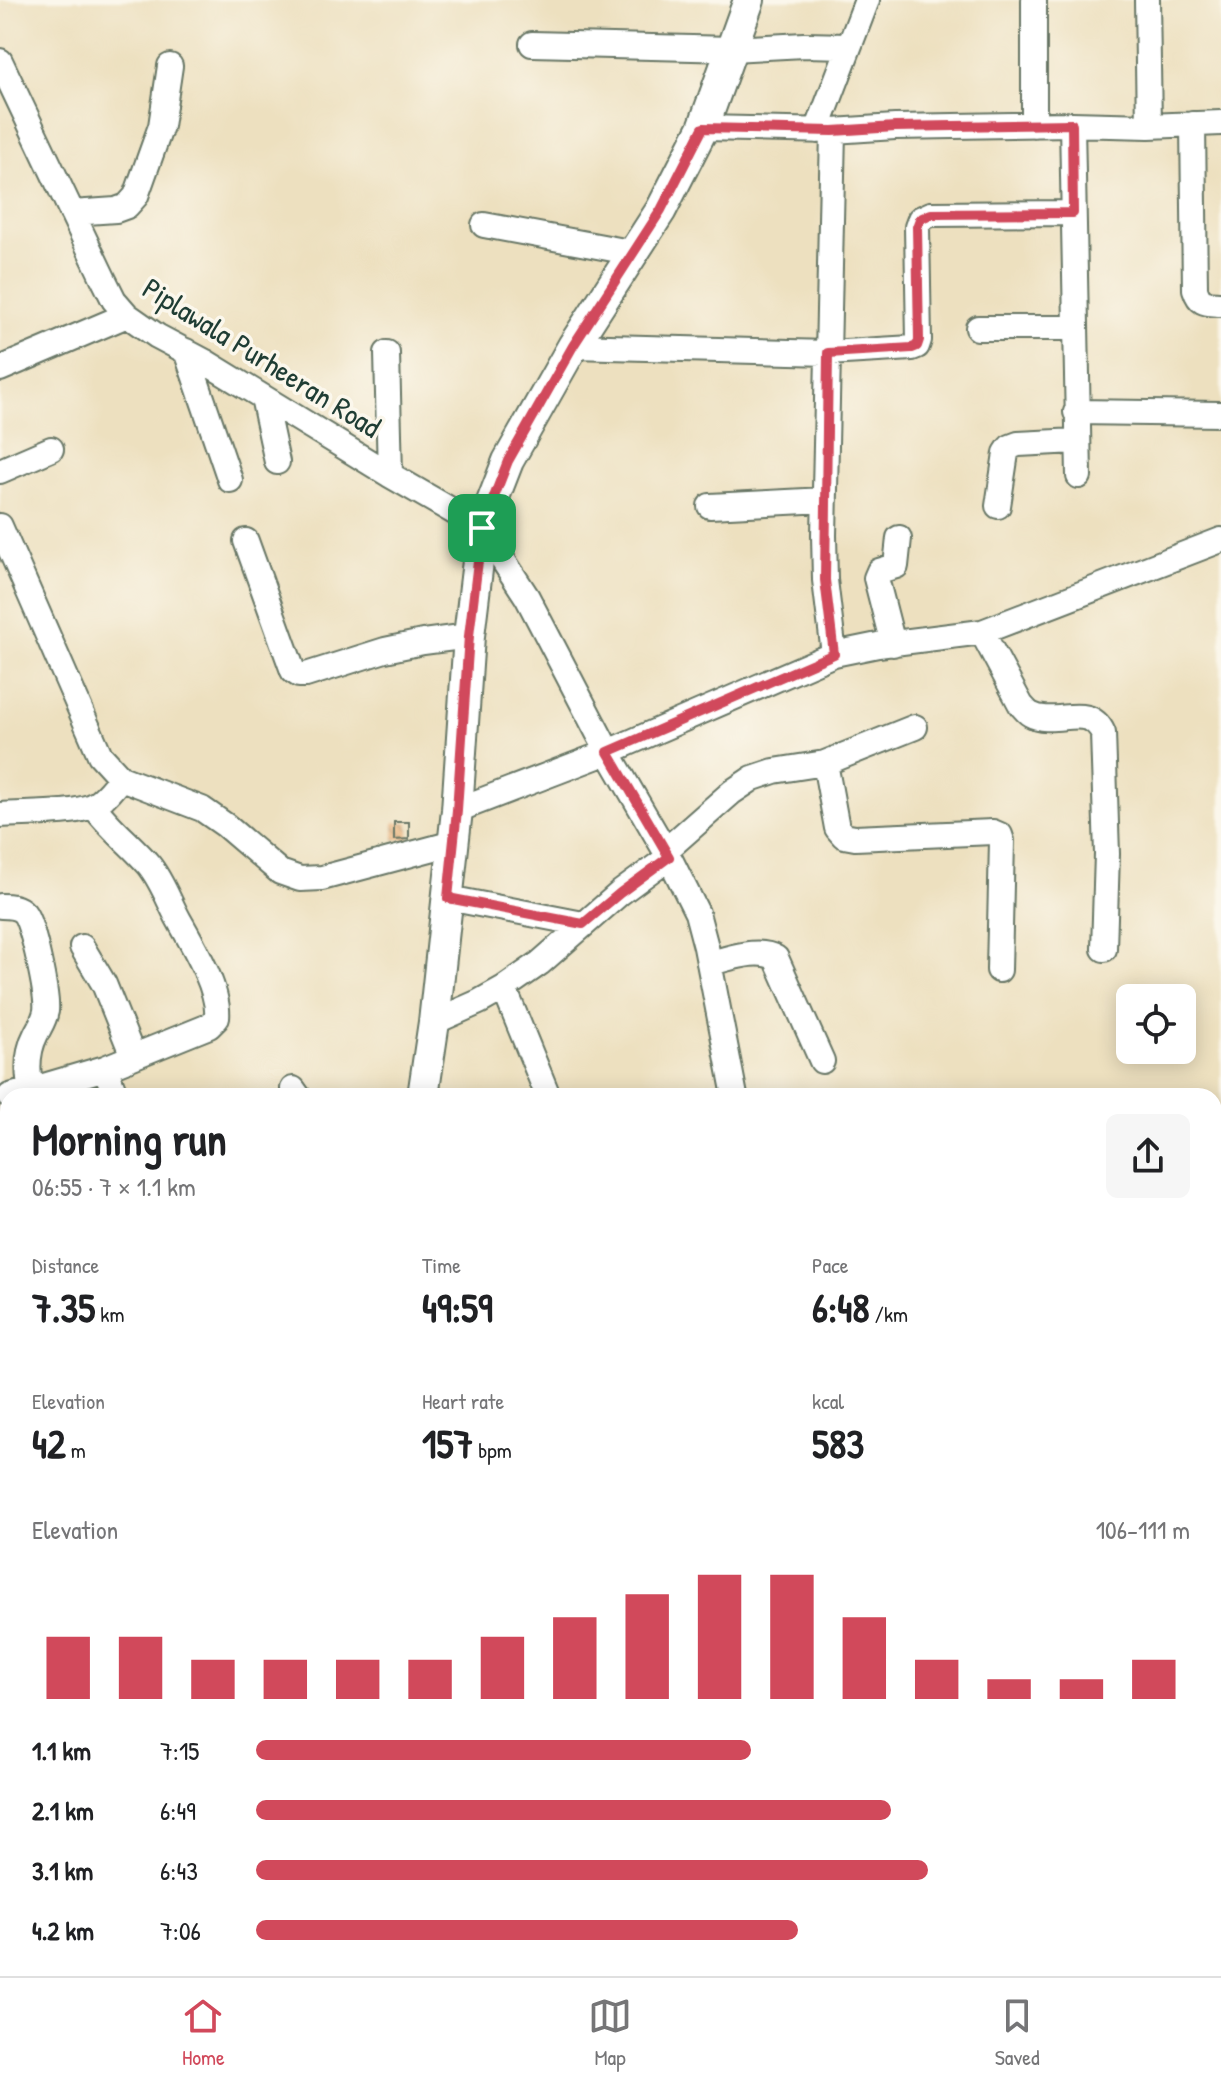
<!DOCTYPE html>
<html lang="en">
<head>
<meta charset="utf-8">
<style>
  :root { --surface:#fff; --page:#f6f6f6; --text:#202124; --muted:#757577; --line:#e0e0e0; --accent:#d1495b }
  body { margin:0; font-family:"Patrick Hand",sans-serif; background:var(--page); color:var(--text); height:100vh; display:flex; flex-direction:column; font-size:30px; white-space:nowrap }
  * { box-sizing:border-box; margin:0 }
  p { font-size:26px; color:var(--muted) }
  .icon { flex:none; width:44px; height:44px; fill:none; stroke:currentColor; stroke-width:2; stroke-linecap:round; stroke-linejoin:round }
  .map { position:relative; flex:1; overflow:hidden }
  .side { position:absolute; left:0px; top:1088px; width:1222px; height:888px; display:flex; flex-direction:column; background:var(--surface); border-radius:24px 24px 0 0; box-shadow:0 4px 20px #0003 }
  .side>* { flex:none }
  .buttons { position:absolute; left:1116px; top:984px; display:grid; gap:16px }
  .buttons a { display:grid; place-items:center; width:80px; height:80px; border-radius:12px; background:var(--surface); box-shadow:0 4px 20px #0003; font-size:40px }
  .pin { position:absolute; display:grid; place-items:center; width:68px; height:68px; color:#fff; margin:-34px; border-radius:16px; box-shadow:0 4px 12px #0006 }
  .round { display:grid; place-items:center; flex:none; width:84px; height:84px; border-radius:12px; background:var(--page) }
  .overview { display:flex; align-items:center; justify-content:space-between; height:136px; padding:0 32px }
  h1 { font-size:44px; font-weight:700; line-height:60px }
  .metrics { display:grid; grid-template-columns:repeat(3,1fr); gap:12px; height:136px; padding:8px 32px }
  .metrics div { display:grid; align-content:center }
  .metrics b { font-size:40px; font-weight:700 }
  .metrics small { font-size:22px; font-weight:400 }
  .metrics p { font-size:22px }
  .chart { height:224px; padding:16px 32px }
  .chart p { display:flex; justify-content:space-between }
  .chart svg { width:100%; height:144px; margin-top:8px; stroke:var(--accent); stroke-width:6 }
  ul { padding:0 32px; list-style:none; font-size:26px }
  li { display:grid; grid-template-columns:128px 96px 1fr; align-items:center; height:60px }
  li i { height:20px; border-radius:10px; background:var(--accent) }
  .dock { display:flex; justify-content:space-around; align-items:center; height:112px; border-top:2px solid var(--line); background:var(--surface); font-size:22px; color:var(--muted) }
  .dock a { display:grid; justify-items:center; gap:4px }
  .dock .current { color:var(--accent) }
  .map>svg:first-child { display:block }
</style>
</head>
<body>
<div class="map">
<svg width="1221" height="1976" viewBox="0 0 1221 1976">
  <defs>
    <pattern id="building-back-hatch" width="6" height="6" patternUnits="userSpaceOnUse" patternTransform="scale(2)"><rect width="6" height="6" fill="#e7b077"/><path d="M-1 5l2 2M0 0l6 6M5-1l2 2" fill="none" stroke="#bb9062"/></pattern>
  </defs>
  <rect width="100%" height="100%" fill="#fbf7ec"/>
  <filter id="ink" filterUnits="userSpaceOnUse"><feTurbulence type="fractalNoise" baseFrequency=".0125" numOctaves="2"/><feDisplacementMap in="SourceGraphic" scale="16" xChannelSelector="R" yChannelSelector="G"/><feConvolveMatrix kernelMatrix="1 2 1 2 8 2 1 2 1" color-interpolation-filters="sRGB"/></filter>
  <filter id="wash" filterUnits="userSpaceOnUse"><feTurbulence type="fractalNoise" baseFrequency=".006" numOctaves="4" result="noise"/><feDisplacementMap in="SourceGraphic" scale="32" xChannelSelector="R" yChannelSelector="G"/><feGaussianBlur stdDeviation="1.8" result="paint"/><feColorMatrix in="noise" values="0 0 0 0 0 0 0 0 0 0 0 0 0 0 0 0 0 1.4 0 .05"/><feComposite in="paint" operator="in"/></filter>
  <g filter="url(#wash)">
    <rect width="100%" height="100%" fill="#ede0bf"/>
    <g id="blocks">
      <path fill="url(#building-back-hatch)" d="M394,822H409V839L394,840Z"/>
    </g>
  </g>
  <g filter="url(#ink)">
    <use href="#blocks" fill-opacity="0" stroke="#677665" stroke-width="2"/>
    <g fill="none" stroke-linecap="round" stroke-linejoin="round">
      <defs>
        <path id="minor" d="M1147,0L1149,126
          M532,44L732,49L804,45L849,46
          M0,61L103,278L114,300L127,315L157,336L204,361L390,475L482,528L527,597L608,752L669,857L697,913L706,947L735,1096
          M1072,124L1079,476
          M1193,124L1195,289C1200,305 1206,303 1221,304
          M1034,125V0
          M703,128L833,131L895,127L1072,124L1149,126L1221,123
          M817,131L867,0
          M833,131L824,535L825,580L834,654
          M72,213L116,210L127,206L136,196L161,126L170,66
          M484,225L635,253
          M978,328H1076
          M573,346L828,353L912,348L917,346L919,340L917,227L920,219L931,214L1073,213
          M186,351L230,480
          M387,353L390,475
          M0,369L127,315
          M263,397L277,462
          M1076,412L1221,414
          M0,471L51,449
          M710,506L825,500
          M998,506L1006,453L1010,447L1018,444L1077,441
          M0,526L100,755L121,778L202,809L225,825L280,872L300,879L322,878L453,843
          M246,541L293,671L299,675H306L385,650L423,642L469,636
          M982,632L1021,705C1022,706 1029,714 1030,714C1055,728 1089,701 1103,733L1107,854L1104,949
          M893,644L876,578L879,571L896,566L899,538
          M825,763L837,828L844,836L855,838L993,832L1000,835L1002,841L999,970
          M457,810L608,752L834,654L878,645L982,632L1221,540
          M0,815C24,813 74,815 94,805C105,799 113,787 121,778
          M665,851L732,792L753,778L774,771L825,763L915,727
          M448,898L583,924
          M1,906C9,906 18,906 24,913C33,924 48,997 46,1011C44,1021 40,1026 36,1034C26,1053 27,1075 32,1096
          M82,947L104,984L133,1056
          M709,963C729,959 758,947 776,958L822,1061
          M504,988L546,1091
          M434,1022L479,1002L504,988L540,963L620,893L669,857
          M105,1068L116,1096
          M293,1089L298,1096
          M10,1096L105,1068L209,1026L217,1018C220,990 193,945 179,920C169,902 162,881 149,865C131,844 109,828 93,805
          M0,1169L8,1164
          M0,1256L8,1257
          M1214,1377H1221
          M0,1501L8,1522
          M0,1804H8
          M238,1968L244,1976"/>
        <path id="major" d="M423,1096L434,1022L457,810L469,636L482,528L508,461L573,346L661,210L703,128L749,0
          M120,1976L123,1968"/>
        <path id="highway" d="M1214,1825L1221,1818
          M1073,1976L1080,1968"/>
      </defs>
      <use href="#minor" stroke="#677665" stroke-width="28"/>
      <use href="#major" stroke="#677665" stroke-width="34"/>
      <use href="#highway" stroke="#677665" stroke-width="38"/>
      <use href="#minor" stroke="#fff" stroke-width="24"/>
      <use href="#major" stroke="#fff" stroke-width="30"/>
      <use href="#highway" stroke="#fff" stroke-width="34"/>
    </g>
  </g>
  <g fill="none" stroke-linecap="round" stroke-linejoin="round" filter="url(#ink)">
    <defs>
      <path id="route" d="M1072,124L1073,213L931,214L920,219L917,227L919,340L917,346L912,348L828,353L825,580L834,654L608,752L669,857L620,893L583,924L448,898L457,810L469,636L482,528L508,461L573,346L661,210L703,128L833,131L895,127Z"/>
    </defs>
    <use href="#route" stroke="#fff" stroke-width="16"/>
    <use href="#route" stroke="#d1495b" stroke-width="10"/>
  </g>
  <g text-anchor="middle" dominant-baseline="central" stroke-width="7" stroke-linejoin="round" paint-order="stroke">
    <g font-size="30" fill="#1f3d34" stroke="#fbf7ec">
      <text transform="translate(262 357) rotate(32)">Piplawala Purheeran Road</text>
    </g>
  </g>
</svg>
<div class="buttons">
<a><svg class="icon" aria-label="locate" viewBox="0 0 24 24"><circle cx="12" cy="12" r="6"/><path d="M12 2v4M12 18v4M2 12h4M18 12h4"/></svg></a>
</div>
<div class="pin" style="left:482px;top:528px;background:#1e9e55"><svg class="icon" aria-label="arrive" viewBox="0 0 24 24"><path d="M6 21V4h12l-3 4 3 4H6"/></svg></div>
<section class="side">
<div class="overview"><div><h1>Morning run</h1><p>06:55 · 7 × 1.1 km</p></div><a class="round"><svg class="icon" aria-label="share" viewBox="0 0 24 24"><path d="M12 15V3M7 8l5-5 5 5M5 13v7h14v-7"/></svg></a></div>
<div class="metrics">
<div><p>Distance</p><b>7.35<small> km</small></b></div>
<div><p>Time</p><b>49:59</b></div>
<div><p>Pace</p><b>6:48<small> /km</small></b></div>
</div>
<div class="metrics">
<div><p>Elevation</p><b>42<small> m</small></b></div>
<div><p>Heart rate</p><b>157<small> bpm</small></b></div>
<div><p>kcal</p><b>583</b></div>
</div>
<div class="chart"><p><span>Elevation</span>106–111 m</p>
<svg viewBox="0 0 160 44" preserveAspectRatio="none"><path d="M5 44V25M15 44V25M25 44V32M35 44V32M45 44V32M55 44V32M65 44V25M75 44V19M85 44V12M95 44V6M105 44V6M115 44V19M125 44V32M135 44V38M145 44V38M155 44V32"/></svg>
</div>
<ul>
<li><b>1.1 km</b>7:15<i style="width:53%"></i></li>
<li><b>2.1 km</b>6:49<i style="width:68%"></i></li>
<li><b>3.1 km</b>6:43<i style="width:72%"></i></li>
<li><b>4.2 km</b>7:06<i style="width:58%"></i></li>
</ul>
</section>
</div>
<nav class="dock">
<a class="current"><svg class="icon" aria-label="home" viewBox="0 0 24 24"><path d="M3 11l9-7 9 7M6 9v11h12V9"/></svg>Home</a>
<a><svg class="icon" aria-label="map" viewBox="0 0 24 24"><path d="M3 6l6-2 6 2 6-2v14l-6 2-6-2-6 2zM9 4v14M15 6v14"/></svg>Map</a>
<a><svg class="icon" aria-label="saved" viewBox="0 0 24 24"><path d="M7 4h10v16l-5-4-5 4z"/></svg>Saved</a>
</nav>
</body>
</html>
